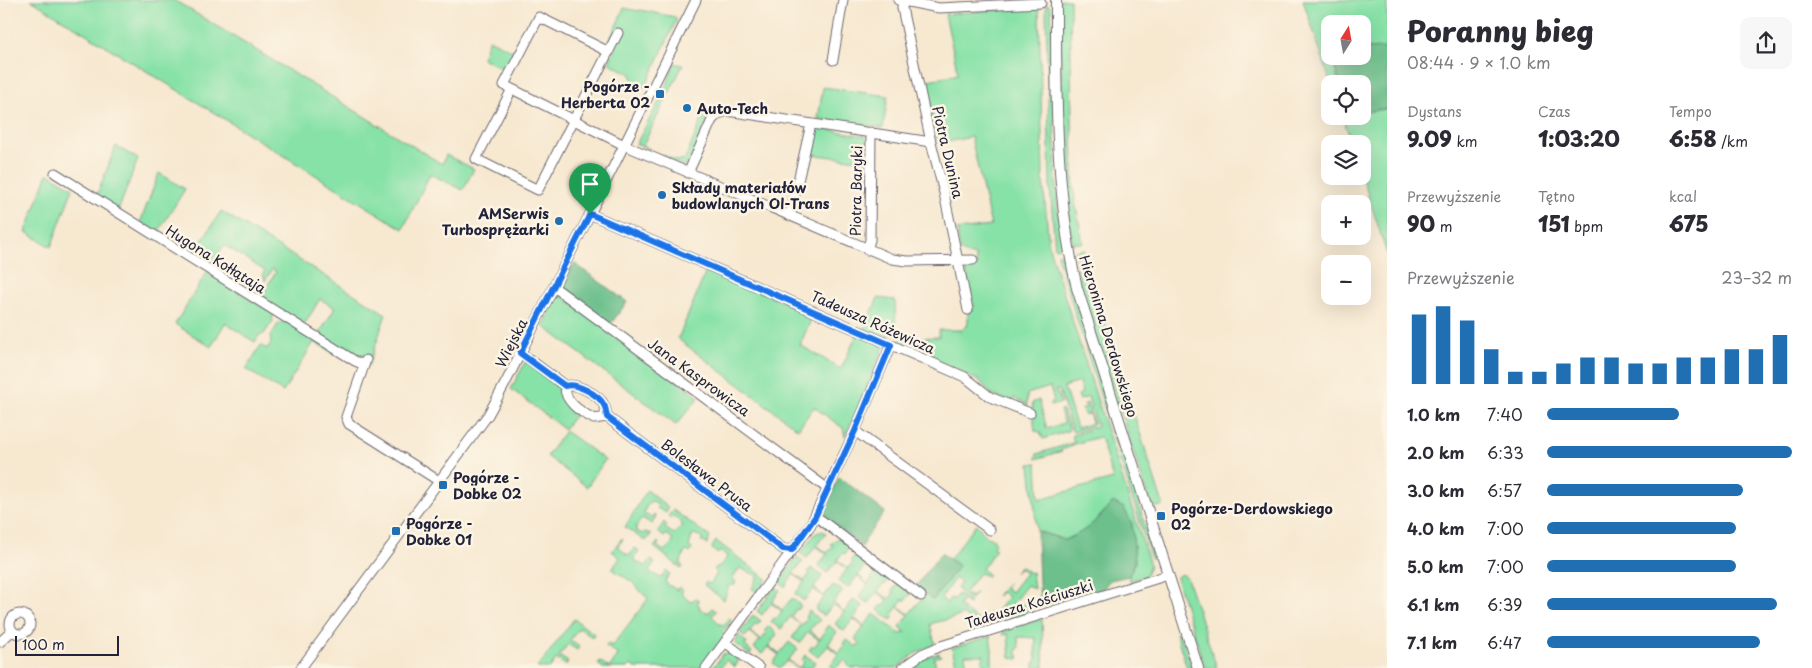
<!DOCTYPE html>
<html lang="pl">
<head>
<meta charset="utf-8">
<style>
  :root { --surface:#fff; --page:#f7f7f7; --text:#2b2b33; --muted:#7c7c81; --accent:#1f6fb2 }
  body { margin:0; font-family:"Playpen Sans",sans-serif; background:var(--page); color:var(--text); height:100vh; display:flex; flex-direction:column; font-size:19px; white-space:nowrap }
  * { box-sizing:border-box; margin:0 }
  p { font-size:16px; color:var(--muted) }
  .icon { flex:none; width:28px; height:28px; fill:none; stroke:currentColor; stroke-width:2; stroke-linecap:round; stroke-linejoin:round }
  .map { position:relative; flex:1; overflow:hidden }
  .side { display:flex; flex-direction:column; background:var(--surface); width:425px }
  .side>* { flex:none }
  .needle { width:32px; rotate:11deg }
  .fabs { position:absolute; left:1321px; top:15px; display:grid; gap:10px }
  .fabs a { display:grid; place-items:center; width:50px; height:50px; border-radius:10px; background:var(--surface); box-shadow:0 5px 20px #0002; font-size:25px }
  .scale { position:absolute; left:15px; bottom:12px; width:104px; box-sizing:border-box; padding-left:5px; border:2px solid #22223b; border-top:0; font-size:14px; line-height:18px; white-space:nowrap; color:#22223b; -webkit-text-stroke:4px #fcf5e5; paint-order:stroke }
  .pin { position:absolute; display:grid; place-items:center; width:42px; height:42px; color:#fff; margin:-51px -21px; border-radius:50% 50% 50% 0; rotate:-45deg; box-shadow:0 0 5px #0007 }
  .pin .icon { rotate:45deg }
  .round { display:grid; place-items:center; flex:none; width:52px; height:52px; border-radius:10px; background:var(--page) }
  .head { display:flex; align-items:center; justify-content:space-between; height:85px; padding:0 20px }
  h1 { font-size:28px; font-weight:800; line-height:38px }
  .metrics { display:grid; grid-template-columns:repeat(3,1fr); gap:8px; height:85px; padding:5px 20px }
  .metrics div { display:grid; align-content:center }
  .metrics b { font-size:21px; font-weight:800 }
  .metrics small { font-size:14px; font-weight:400 }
  .metrics p { font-size:14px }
  .chart { height:140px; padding:10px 20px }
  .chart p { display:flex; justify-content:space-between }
  .chart svg { width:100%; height:90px; margin-top:5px; stroke:var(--accent); stroke-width:6 }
  ul { padding:0 20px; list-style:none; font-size:16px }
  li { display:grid; grid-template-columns:80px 60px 1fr; align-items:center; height:38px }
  li i { height:12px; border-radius:6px; background:var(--accent) }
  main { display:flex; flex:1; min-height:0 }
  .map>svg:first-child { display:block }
</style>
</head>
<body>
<main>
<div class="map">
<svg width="1387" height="668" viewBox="0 0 1387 668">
  <rect width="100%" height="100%" fill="#fcf5e5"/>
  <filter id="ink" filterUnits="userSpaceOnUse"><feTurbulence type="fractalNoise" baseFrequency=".02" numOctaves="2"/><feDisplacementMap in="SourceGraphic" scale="10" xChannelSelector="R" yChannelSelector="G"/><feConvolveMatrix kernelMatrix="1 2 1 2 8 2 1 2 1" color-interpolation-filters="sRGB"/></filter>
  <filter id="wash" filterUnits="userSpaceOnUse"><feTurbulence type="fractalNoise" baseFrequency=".0096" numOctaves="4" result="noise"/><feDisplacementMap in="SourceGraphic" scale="20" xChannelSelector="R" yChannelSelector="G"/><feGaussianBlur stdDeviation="1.12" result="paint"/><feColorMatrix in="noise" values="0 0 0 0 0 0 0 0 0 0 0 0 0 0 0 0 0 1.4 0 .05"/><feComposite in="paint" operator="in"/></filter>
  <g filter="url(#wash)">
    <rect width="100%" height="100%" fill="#f7e8d0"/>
    <path fill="#87e2a7" stroke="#548271" d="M31,0H174L442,164L446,155L474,169L463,190L430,174L403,229Z
      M1059,0H1070L1073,177L1075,202L1083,243H1072L1064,189Z
      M1303,0H1387V49H1363L1362,24H1330V56H1332L1339,84H1331Z
      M1046,4L1049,5L1051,8L1056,182L1058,211L1063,243L1060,247L1055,248L1050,185Z
      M1039,7L1043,178L1049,247L1150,565L1146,576L1129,581V576L1135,561L1132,524L1113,502C1096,520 1089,530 1065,540L1037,531L1030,464L1037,463L1039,499L1113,479L1100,437L1074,444L1072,435L1097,427L1088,397L1080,400L1078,395L1082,393L1079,382L1064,387L1077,428L1092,423L1089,414L1084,415L1082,409L1086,408L1084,404L1087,403L1094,424L1093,426L1074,432L1072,431L1059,390H1056V393L1058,394L1061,403L1051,406L1050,403L1054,401L1050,387L1027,394V410L1026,404L1014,398L1013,402L992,395L980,381L907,350L896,343L901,338L939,337V330H962L968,324V313L974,306L966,272L972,267L977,266L975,255H968L960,250L957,230L991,226L971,137L938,144L924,81L958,74L945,14Z
      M624,8L638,11L640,10L675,17L677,19L645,88C637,85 632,82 631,74L609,63L614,50L608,44Z
      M489,39L515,52L506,70L482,58Z
      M674,63L683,65L643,145L651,150L636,144L666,89Z
      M823,87L888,96L883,128L818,119Z
      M1387,109V254L1362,176V144H1352L1342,116H1362L1363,112Z
      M705,112L708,113L709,117L689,162L683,167L661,157V154L677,161L685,159Z
      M820,128L865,136L868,142L867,161L807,154L811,136Z
      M116,146L138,159L118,211L96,197Z
      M48,173L73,188L51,247L26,232Z
      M159,173L185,189L157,234L140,223Z
      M221,211L386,314L369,365L365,364L319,334L335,308L320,299L304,325L264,301L262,294L276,272L272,269L265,281L263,274L265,271L224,245L211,267L192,256Z
      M1084,249L1089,273L1163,505L1155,508L1148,497L1080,287L1075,251Z
      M1062,253L1066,256L1135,482L1140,508L1154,559L1151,558L1057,255V254Z
      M707,269L813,315L800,345L841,369L857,334L879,343L884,347L845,436L843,428L814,407L798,429L678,339Z
      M207,272L274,314L273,317L272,316L273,321L264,334L259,335L255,342L225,323L211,347L175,324Z
      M558,296L563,297L699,397L676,425L543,326Z
      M878,298L895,300L896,335C885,336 875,333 864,329Z
      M284,321L335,350L333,353L314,342L283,392L246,369L261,345L267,349L271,342L270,337L278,324Z
      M526,361L558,385L565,403L577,412L564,429L511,389Z
      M1039,400L1047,429L1064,423L1060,410L1062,409L1069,428L1068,431L1043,439L1040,432L1035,431L1032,403Z
      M565,431L605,460L587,487L547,456Z
      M1072,443L1073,446L1061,450L1062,451L1036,459L1037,454Z
      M647,490L668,507L666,513L657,508L658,505L651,501L646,507L644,514L652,518L654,515L656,516L652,524L642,518L636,527V531L643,534L645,532L651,534L647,540H643L625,527Z
      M673,510L710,537L707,544L701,541L703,538L695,534L692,536L689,547L692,549L690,553L687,551L684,553L680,564L683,566L682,569L654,547L658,542L659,543L657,546L664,551L672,543L673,539L666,534L664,537L658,532L664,522L667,525L665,528L674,534L682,526V523L674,516L671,519L668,516Z
      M976,524L987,537L994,539L995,543L993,547L996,549L982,569L988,574L987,576L979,573L965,592L971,597L976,592L970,600L959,592L960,590L957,588L961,583L955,578L941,598L947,603L950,598L954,599L958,594L970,603L969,604L963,600L959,606L979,621L983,615L986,616L989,613L993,616L1008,597L1002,592L997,596L1008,582L1005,588L1011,592L1026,573L1020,568L1015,573L1020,566L1030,573L1032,572L1034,589L1027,585L1012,604L1019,609L1022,604L1032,611L981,628L962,614L960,616L930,624L935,644L916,653L897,668H850L845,660L836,668L830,666L838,654L828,646L818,657L809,650L812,646L814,647L819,640L808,632L800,643L792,638L801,625L790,617L781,629L771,622L774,618L776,619L782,611L771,603L762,615L757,611L775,587L780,590L772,602L782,610L792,598L801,606L798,610L796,609L791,617L802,625L807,618L805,617L809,611L820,620L809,630L820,639L825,632L824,631L828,625L837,632L828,644L839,653L845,645L843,644L846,639L855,646L861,644L855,639L864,627L853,619L844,631L835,624L844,612L833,604L824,616L815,609L824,597L813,589L804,601L795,594L804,582L793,574L785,587L779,582L797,557L803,561L793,573L804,581L810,574L808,572L811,568L822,576L814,588L824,596L833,585L843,591L833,603L844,612L854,599L863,606L854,618L864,626L874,614L900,634L906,632L900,627L909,615L898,607L892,614L894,616L891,620L878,610L882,605L884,606L888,600L877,592L868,603L859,597L868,585L857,576L848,588L838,581L847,569L837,561L827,573L818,566L827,554L816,546L807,558L800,553L816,533L823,531L826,533L817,545L827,553L833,546L831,544L839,537L849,547L845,554L843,553L837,560L848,568L853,562L851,560L857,553L867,559L866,564L858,575L868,584L878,568L889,576L890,578L885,585L883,584L878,591L889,599L894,593L892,591L897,584H899L910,594L905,601L903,599L898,606L909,614L920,601L925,597L907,580L933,600L934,599L959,566L950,559Z
      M622,538L623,539L618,546L626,554L630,555L635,548L639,551L634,558L635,561L645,566L651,560L655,563L650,569L651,573L661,578L666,571L670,574L665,581L667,584L677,590L679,587L683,590L681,593L689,601H692L695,598L699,601L697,604L700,606L699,608L705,612L706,611L709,613L712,608L716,611L712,616L720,624L724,625L729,618L732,620L722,633L725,636L701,668H636L631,665L628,668H603L598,664L600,661L609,668L618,655L606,646L608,643L612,646L648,599L632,582L612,569L620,558L612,551Z
      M716,541L767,579L757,592L752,589L758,576L740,568L733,577L734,580L736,582L734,586L731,584L729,586L724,600L704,585L706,582L709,584L712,582L717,573L714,570L716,566L718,568L726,559L727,556L720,551L718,554L713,550L712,547Z
      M1181,574L1187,578L1217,668H1205L1177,581V577Z
      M753,615L761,621L757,625L755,624L750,632L761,640L767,633L765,631L768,626L777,634L769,646L779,654L789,642L798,649L788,660L799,668L787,661L780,668L773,663L779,655L768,647L762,654L754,648L760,640L749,632L745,637L740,633Z
      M574,619L594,634L592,637L579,628L570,640L579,647L577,650L568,644L559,656L568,662L566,665L556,659L550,668H537Z
      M1042,619L1044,668H1034V663H1036V655H1035L1036,638L1018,637L1019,648H1017V655L1019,656V659L1010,658L1008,634L1003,635V631Z
      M1178,632L1185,645L1192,668H1187L1176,633Z
      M738,635L747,643L745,646L752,652L750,655L735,644Z
      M990,636L992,649V668H982L984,667V663H982L984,655H965L967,666L965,668H957L952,648Z
      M730,653L739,660L735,667L726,660L720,668H713L723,654Z
      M939,653L941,656L934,658L936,668H911L925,658Z
      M805,655L815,662L811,668H799L804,662L802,660Z"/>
    <path fill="#6dc08c" stroke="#487164" d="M1387,48V108L1363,112L1362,84H1340L1332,56H1362L1363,49Z
      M574,263L627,302L610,325L564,289L563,287Z
      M839,477L885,512L866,538L862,547L827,519L824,508Z
      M1113,502L1124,508L1132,524L1135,562L1129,576L1110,580L1103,589L1040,607L1037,531L1065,540C1087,531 1098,520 1113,502Z
      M941,553L959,566L933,600L916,586Z"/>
  </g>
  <g filter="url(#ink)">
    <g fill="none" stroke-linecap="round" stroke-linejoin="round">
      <defs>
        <path id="minor" d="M898,0L939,8L1041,3
          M903,1L902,8L931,142L944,193L968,310
          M609,52L539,17L504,85L624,145L892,259L907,261L973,260
          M833,60L843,0
          M512,89L476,159L538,190L618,33
          M55,173L355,361L364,365
          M688,173L712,120L718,114L727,111L931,142
          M590,214L965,377L990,397L1030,413
          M790,216L811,124
          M867,250L870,240L871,132
          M554,287L828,489
          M521,353L565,386C564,402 581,412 594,419L607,417L783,549L792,550
          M366,360L346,417L349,424L439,481
          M565,386C576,382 599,395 604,405C606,408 606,413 607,417
          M855,431L990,530
          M815,517L821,520L921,596
          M10 624a10 10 0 1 1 20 0a10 10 0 1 1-20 0Z
          M0,642L12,631
          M725,642L759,668
          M301,668L488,415L506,382L590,214L696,0
          M706,668L810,526L855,431L891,345
          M902,668L922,654L941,646L1168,575"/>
        <path id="major" d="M1056,0C1056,96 1055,194 1077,288L1198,668"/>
      </defs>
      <use href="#minor" stroke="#6d676f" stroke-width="11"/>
      <use href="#major" stroke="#6d676f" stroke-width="12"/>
      <use href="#minor" stroke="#fff" stroke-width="9"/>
      <use href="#major" stroke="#fff" stroke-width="10"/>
    </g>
  </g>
  <g fill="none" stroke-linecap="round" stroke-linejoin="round" filter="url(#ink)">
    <defs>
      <path id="route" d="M590,214L891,345L855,431L815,517L792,550L783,549L607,417C606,413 606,408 604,405C599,395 576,382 565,386L520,353Z"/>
    </defs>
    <use href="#route" stroke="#fff" stroke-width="10"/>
    <use href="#route" stroke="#1a73e8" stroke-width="6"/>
  </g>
  <g fill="#1f6fb2" stroke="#fcf5e5" stroke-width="2">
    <rect x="655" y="89" width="10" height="10" rx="2.5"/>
    <circle cx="687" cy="108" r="5"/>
    <circle cx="662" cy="195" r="5"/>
    <circle cx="559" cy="221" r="5"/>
    <rect x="438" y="480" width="10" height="10" rx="2.5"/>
    <rect x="1156" y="511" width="10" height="10" rx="2.5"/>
    <rect x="391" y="526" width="10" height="10" rx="2.5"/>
  </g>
  <g text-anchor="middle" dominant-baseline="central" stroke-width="5" stroke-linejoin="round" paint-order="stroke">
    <g font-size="14" font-weight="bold" fill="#22223b" stroke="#fcf5e5" text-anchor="start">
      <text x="650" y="86" text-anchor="end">Pogórze -<tspan x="650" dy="16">Herberta 02</tspan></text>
      <text x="697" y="108">Auto-Tech</text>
      <text x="672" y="187">Składy materiałów<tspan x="672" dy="16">budowlanych Ol-Trans</tspan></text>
      <text x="549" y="213" text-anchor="end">AMSerwis<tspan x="549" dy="16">Turbosprężarki</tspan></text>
      <text x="453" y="477">Pogórze -<tspan x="453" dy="16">Dobke 02</tspan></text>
      <text x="1171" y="508">Pogórze-Derdowskiego<tspan x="1171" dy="16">02</tspan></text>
      <text x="406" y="523">Pogórze -<tspan x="406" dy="16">Dobke 01</tspan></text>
    </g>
    <g font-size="14" fill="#22223b" stroke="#fcf5e5">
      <text transform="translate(948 152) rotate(77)">Piotra Dunina</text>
      <text transform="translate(856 191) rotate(-89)">Piotra Baryki</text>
      <text transform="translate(216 259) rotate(32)">Hugona Kołłątaja</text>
      <text transform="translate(873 322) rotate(24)">Tadeusza Różewicza</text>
      <text transform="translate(1109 336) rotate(73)">Hieronima Derdowskiego</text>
      <text transform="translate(511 343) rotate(-63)">Wiejska</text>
      <text transform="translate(699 377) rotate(36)">Jana Kasprowicza</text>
      <text transform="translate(707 475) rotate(37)">Bolesława Prusa</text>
      <text transform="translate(1029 604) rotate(-17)">Tadeusza Kościuszki</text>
    </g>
  </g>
</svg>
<div class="fabs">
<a><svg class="needle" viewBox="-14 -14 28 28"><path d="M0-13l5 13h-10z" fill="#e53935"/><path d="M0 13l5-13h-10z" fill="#7c7c81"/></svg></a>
<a><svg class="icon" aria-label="locate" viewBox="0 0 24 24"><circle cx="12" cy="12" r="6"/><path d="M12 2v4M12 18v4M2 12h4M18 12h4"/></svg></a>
<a><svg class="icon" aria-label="layers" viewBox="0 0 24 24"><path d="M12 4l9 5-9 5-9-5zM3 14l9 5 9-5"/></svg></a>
<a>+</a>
<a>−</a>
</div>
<div class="scale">100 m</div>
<div class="pin" style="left:590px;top:214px;background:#1e9e55"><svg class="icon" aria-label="arrive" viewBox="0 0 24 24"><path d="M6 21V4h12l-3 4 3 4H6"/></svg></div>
</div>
<section class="side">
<div class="head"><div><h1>Poranny bieg</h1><p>08:44 · 9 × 1.0 km</p></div><a class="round"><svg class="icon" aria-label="share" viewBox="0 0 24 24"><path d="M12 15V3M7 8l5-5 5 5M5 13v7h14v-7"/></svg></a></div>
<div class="metrics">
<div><p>Dystans</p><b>9.09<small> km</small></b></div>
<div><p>Czas</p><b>1:03:20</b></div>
<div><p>Tempo</p><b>6:58<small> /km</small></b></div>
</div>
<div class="metrics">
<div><p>Przewyższenie</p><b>90<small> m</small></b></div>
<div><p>Tętno</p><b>151<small> bpm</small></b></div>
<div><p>kcal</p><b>675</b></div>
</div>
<div class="chart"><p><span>Przewyższenie</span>23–32 m</p>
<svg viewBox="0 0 160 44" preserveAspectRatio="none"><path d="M5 44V10M15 44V6M25 44V13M35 44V27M45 44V38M55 44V38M65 44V34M75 44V31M85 44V31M95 44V34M105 44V34M115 44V31M125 44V31M135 44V27M145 44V27M155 44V20"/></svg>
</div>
<ul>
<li><b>1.0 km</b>7:40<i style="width:54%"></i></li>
<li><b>2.0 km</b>6:33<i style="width:100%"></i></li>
<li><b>3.0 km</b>6:57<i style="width:80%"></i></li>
<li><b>4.0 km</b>7:00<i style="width:77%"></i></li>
<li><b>5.0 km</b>7:00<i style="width:77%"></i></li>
<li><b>6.1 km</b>6:39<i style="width:94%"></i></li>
<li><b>7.1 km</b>6:47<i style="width:87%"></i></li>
</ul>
</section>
</main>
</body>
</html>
